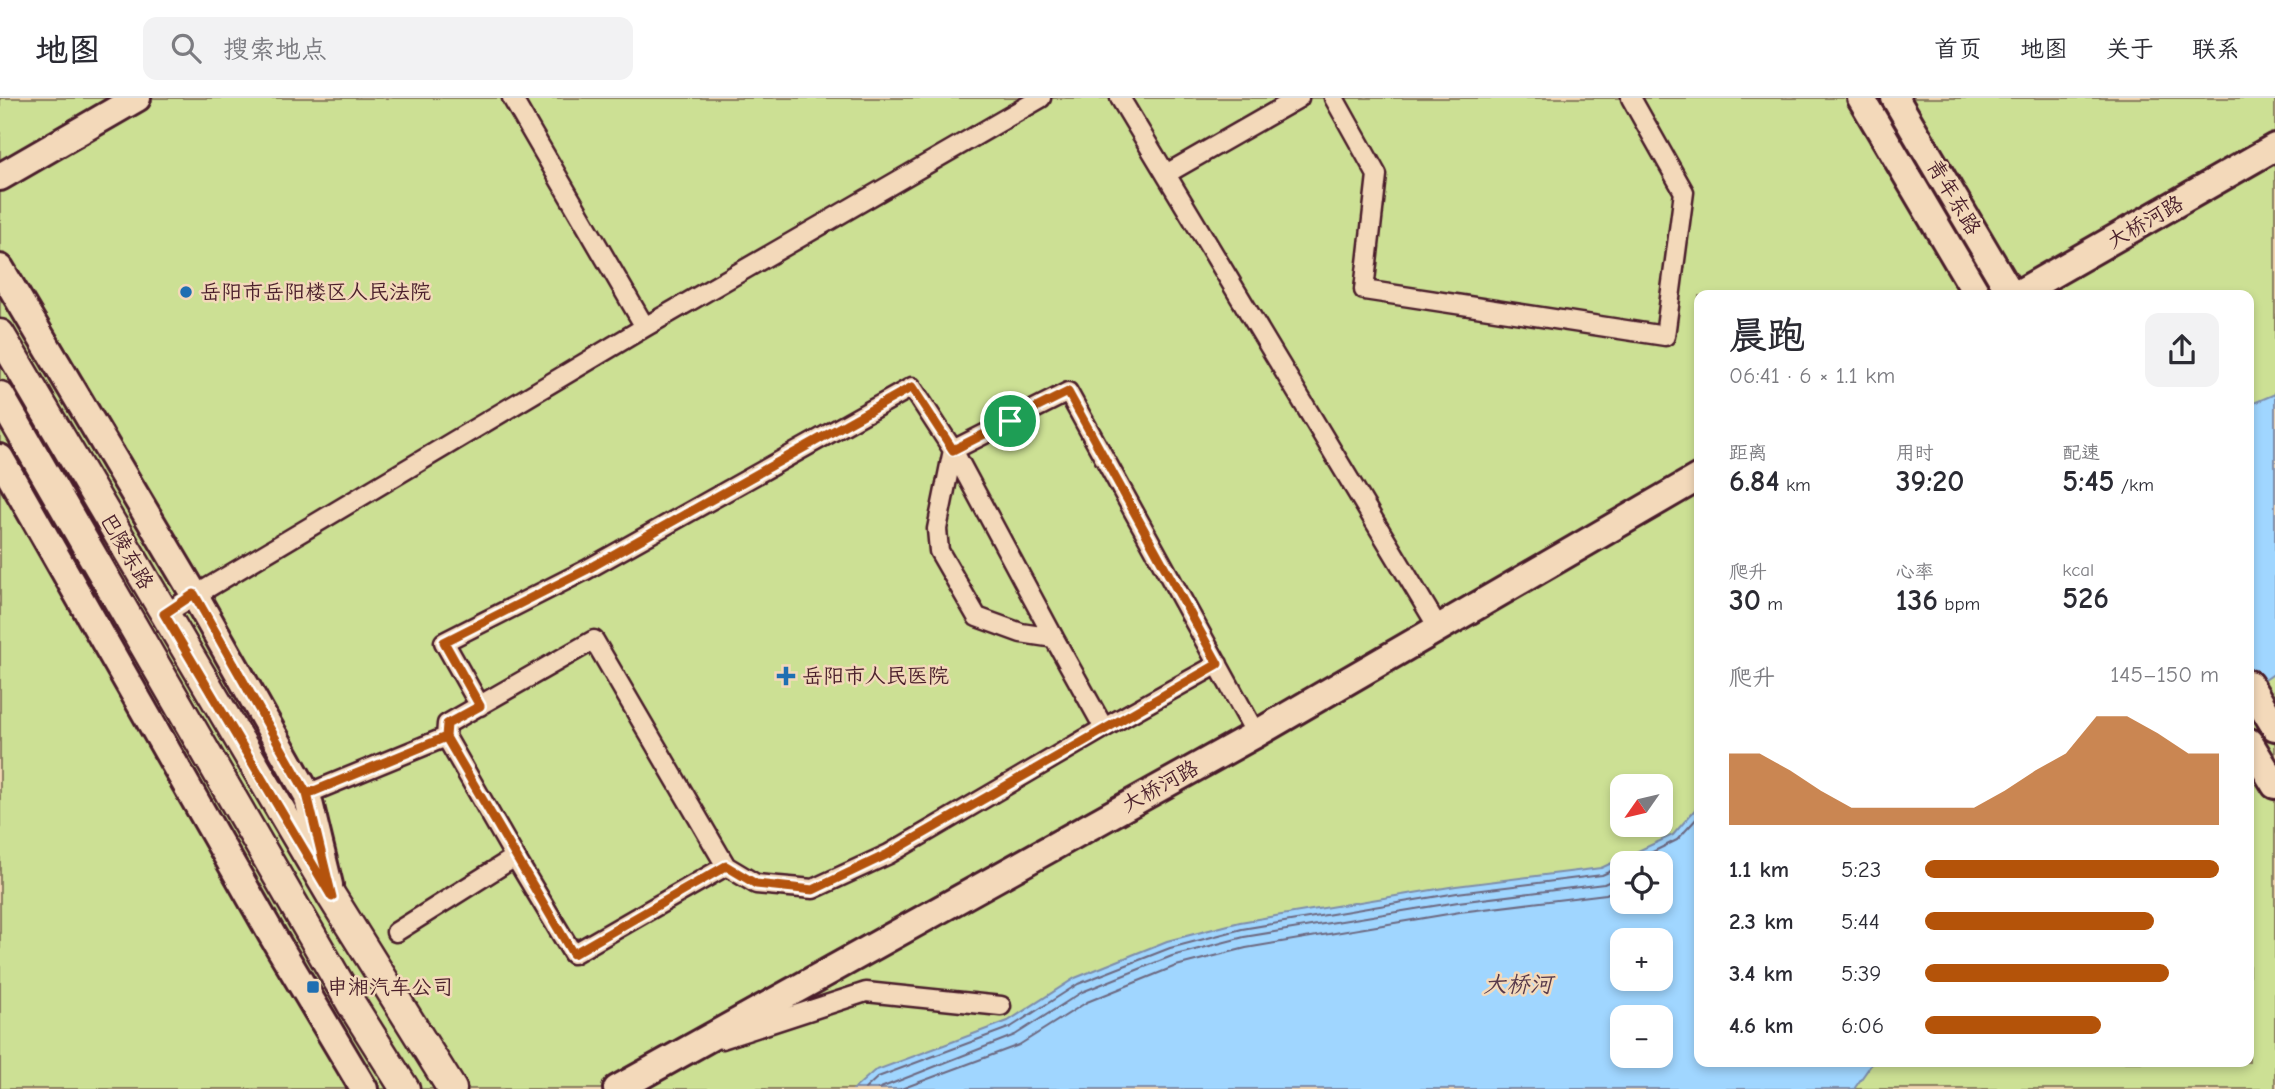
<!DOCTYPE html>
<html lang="zh">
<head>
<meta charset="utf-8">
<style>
  :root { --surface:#fff; --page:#f2f2f3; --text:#2b2b33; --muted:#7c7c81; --line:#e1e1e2; --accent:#b45309 }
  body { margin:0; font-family:"Comic Neue","LXGW WenKai TC",sans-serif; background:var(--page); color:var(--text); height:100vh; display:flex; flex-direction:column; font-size:26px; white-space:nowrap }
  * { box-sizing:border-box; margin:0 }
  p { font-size:23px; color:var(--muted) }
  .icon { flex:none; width:38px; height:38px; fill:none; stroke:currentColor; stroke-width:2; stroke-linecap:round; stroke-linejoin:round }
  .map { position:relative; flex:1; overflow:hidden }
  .drawer { position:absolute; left:1694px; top:192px; width:560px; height:777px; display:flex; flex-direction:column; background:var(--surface); border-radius:14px; box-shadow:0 4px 10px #0003 }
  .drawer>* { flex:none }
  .needle { width:46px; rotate:236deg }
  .controls { position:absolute; left:1610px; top:676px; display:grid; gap:14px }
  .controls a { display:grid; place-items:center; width:63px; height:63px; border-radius:14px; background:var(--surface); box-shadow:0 4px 10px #0003; font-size:35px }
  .pin { position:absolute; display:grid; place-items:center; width:60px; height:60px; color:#fff; margin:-30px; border:4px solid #fff; border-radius:50%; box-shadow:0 2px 7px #0007 }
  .round { display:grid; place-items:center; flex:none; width:74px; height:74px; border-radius:14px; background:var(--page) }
  .overview { display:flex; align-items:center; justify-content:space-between; height:119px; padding:0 35px }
  h1 { font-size:38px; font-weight:600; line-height:52px }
  .metrics { display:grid; grid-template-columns:repeat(3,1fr); gap:10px; height:119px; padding:7px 35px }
  .metrics div { display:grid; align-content:center }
  .metrics b { font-size:30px; font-weight:600 }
  .metrics small { font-size:19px; font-weight:400 }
  .metrics p { font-size:19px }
  .chart { height:196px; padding:14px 35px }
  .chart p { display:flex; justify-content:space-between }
  .chart svg { width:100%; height:126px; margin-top:7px; fill:var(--accent); opacity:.7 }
  ul { padding:0 35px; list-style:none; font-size:23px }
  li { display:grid; grid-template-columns:112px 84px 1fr; align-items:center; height:52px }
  li i { height:18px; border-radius:9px; background:var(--accent) }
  header { display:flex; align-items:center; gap:42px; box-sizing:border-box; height:98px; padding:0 35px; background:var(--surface); border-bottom:2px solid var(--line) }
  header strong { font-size:33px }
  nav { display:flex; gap:38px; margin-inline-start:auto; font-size:24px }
  .search { width:490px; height:63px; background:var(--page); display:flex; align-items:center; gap:18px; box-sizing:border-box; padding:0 24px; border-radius:14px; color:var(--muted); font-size:26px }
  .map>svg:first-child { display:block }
</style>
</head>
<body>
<header>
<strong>地图</strong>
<div class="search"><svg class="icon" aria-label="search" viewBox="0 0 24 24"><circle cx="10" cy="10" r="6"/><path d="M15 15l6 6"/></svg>搜索地点</div>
<nav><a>首页</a><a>地图</a><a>关于</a><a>联系</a></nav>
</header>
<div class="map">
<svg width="2275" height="991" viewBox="0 0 2275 991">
  <rect width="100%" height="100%" fill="#f2d6b3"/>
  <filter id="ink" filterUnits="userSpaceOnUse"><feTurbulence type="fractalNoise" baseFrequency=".0143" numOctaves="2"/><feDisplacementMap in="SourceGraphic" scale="14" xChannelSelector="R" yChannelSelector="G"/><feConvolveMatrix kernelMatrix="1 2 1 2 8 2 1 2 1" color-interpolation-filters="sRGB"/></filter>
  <g filter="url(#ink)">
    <path fill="#cce094" stroke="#8b8060" stroke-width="2" fill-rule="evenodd" d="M0,0H2275V991H0ZM1699,198H2249V964H1699ZM1622,688H1661V726H1622ZM1622,765H1661V803H1622ZM1622,842H1661V880H1622ZM1622,919H1661V957H1622Z"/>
    <path fill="#a0d6ff" stroke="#7e8daa" stroke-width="2" fill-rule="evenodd" d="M2275,296V575L2249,593V307Z
      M1699,707V964H1873L1854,991H854L874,973L1008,923L1075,880L1167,843L1240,824L1456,788L1601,770L1673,737ZM1622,765H1661V803H1622ZM1622,842H1661V880H1622ZM1622,919H1661V957H1622Z"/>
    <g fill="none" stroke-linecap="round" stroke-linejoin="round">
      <path stroke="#6c6880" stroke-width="2" d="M1630,765L1677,742L1699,718
        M865,991L878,979L1011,929L1078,886L1170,850L1242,831L1457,795L1602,777L1622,768
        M878,991L1015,937L1082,894L1172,858L1244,839L1458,804L1604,786L1622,778
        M901,991L1019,947L1087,904L1176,868L1246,850L1460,814L1606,796L1622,789"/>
      <defs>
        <path id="street" d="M512,0L645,229
          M1120,0L1438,529
          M1334,0L1377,77L1364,192L1665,238L1684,94L1631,0
          M1166,76L1299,0
          M164,516L645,229L1041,0
          M1218,566L1104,630L1054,540L1021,535L977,519L939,453L937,431L953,352L1068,294L1256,636
          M480,608L444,544L586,472L912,289L953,352L1054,540
          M446,639L515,759
          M307,696L446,639L447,626L594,542L726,768L573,856L515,759L396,834
          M726,768L756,786L813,791L889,756L1104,630
          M722,941L866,894L1001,908"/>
        <path id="secondary" d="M1861,0L1978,198
          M1895,0L2012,198
          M0,79L137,0
          M0,170L194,496L307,696L329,787
          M2014,198L2275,49
          M0,360L272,837L364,991
          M2249,586L2275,629
          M2249,644L2275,687
          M617,991L1256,636L1699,379"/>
        <path id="primary" d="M0,236L332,799L452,991
          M0,298L352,907L405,991"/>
      </defs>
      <use href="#street" stroke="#4a1f2b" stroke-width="23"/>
      <use href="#secondary" stroke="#4a1f2b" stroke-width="32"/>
      <use href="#primary" stroke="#4a1f2b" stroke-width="33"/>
      <use href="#street" stroke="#f3d9ba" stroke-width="18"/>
      <use href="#secondary" stroke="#f3d9ba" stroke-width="26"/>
      <use href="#primary" stroke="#f3d9ba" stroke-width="28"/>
    </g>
  </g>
  <g fill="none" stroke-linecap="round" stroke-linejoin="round" filter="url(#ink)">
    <defs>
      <path id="route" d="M1010,323L953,352L912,289L586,472L444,544L480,608L447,626L446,639L307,696L194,496L164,516L332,799L307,696L446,639L573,856L726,768L756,786L813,792L888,756L1218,566L1068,294L1010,323"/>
    </defs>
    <use href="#route" stroke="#fff" stroke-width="14"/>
    <use href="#route" stroke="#b45309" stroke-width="9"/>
  </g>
  <g fill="#1f6fb2" stroke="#f3d9ba" stroke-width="2.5">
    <circle cx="186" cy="194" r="7"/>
    <path d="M782.5 567.5h7v7h7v7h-7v7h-7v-7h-7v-7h7z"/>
    <rect x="306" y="882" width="14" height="14" rx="3.5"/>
  </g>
  <g text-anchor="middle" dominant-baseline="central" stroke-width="5" stroke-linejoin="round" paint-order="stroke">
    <g font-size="21" fill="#4a1f2b" stroke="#f3d9ba">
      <text transform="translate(1954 99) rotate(59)">青年东路</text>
      <text transform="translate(2145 124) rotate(-30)">大桥河路</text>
      <text transform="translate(127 453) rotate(60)">巴陵东路</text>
      <text transform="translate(1160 688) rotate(-29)">大桥河路</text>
    </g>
    <g font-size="21" fill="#4a1f2b" stroke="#f3d9ba" text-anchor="start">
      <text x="200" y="194">岳阳市岳阳楼区人民法院</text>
      <text x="802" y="578">岳阳市人民医院</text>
      <text x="327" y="889">申湘汽车公司</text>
    </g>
    <g font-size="23" font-style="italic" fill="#573a4b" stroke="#f3d9ba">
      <text x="1518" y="886">大桥河</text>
    </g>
  </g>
</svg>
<div class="controls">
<a><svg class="needle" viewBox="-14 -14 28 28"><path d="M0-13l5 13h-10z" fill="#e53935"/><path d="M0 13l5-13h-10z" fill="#7c7c81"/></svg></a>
<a><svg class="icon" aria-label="locate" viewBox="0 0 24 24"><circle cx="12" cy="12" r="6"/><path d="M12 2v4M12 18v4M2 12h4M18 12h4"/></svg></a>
<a>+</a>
<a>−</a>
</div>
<div class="pin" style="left:1010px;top:323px;background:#1e9e55"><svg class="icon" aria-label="arrive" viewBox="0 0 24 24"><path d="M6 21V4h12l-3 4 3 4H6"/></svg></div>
<section class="drawer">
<div class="overview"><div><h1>晨跑</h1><p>06:41 · 6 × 1.1 km</p></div><a class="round"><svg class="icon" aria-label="share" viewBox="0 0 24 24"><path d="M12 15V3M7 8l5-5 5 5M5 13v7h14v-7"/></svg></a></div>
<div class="metrics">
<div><p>距离</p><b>6.84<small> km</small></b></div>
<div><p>用时</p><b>39:20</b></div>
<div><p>配速</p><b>5:45<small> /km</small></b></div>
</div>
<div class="metrics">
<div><p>爬升</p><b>30<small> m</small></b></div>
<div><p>心率</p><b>136<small> bpm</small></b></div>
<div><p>kcal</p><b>526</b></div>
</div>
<div class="chart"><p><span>爬升</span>145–150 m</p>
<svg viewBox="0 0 160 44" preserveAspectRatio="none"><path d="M0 44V19L10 19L20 25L30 32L40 38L50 38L60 38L70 38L80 38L90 32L100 25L110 19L120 6L130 6L140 12L150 19L160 19V44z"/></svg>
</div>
<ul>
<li><b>1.1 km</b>5:23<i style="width:100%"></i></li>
<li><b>2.3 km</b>5:44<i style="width:78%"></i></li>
<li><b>3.4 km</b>5:39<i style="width:83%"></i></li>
<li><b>4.6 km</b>6:06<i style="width:60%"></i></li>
</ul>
</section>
</div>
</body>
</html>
